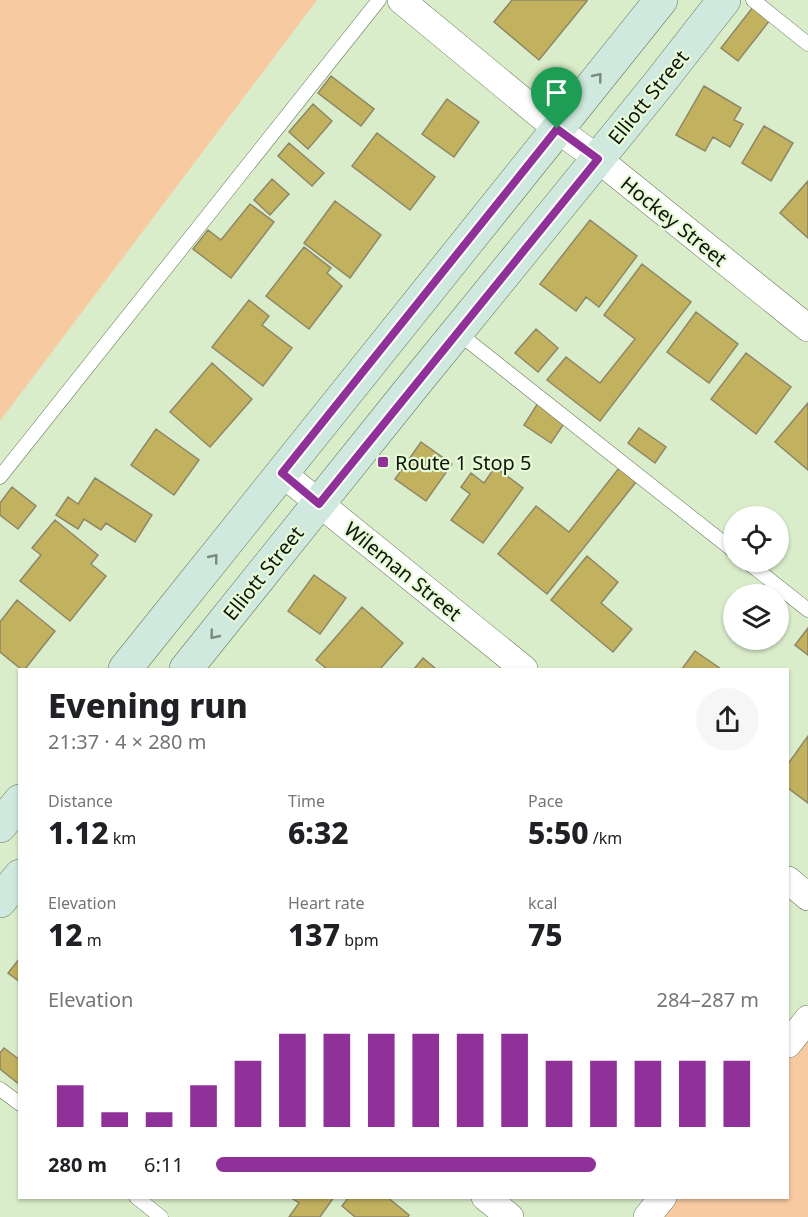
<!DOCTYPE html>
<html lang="en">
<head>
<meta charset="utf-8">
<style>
  :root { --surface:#fff; --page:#f6f6f6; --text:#202124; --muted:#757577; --accent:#90319a }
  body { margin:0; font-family:"Noto Sans",sans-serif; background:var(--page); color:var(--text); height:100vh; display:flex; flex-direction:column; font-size:22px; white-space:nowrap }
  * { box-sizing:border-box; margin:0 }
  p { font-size:20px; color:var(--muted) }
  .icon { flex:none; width:33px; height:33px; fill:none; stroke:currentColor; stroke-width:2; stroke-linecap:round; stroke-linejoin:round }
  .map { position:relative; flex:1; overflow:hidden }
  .side { position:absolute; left:18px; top:668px; width:771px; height:531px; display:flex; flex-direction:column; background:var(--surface); border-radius:0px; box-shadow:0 2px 4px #0004 }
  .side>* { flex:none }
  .fabs { position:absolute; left:723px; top:506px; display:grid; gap:12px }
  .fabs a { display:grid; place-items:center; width:66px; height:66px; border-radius:50%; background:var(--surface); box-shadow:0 2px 4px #0004; font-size:30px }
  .pin { position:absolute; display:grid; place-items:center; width:51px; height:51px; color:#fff; margin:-62px -26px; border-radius:50% 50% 50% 0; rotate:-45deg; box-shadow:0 0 6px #0007 }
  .pin .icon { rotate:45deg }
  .round { display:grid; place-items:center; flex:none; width:63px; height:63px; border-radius:32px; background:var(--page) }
  .overview { display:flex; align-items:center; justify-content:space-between; height:102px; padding:0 30px }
  h1 { font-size:33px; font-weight:800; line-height:45px }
  .metrics { display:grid; grid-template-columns:repeat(3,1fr); gap:9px; height:102px; padding:6px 30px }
  .metrics div { display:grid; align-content:center }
  .metrics b { font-size:30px; font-weight:800 }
  .metrics small { font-size:16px; font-weight:400 }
  .metrics p { font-size:16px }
  .chart { height:168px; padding:12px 30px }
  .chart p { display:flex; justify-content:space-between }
  .chart svg { width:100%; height:108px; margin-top:6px; stroke:var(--accent); stroke-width:6 }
  ul { padding:0 30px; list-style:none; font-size:20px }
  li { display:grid; grid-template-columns:96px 72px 1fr; align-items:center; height:45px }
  li i { height:15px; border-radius:8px; background:var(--accent) }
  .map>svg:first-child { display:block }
</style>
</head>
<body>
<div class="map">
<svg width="808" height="1217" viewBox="0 0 808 1217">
  <rect width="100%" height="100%" fill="#daedcb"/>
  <path fill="#f7caa2" d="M0,0H317L0,421Z
    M808,1032V1217H661L677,1197H788V1058Z"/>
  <path fill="#c2b15f" stroke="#8e8766" stroke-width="1.5" d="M512,0H587V1L539,60L494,22Z
    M753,7L770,20L738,61L721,48Z
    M331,76L374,109L361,126L318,93Z
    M704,86L741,108L734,120L743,124L730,147L713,137L705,151L676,135Z
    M447,99L479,122L454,157L422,134Z
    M313,104L332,121L308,149L289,132Z
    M764,126L793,143L771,181L742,163Z
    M377,133L435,177L410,210L352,166Z
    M289,143L324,173L312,186L278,156Z
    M272,179L289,194L270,215L254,200Z
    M808,181V238L780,213Z
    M335,201L381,235L350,278L304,243Z
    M250,204L274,222L231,278L193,249L208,230L221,240Z
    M590,220L637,256L599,307L586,297L576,311L540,284Z
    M304,247L331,268L327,273L342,286L309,329L266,296Z
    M642,264L691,302L600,421L547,380L566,357L600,383L635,339L604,315Z
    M249,300L269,316L262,325L292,348L263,386L212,347Z
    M696,312L738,344L709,383L667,352Z
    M536,329L558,348L538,372L515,353Z
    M746,353L791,387L756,434L711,399Z
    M212,363L252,399L210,447L170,412Z
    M538,403L565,422L551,443L524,425Z
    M808,403V470L775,442Z
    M639,428L666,447L655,463L628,443Z
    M156,429L199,460L174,495L131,465Z
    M421,442L452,464L426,501L395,479Z
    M495,467L523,488L483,543L451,520L470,494L461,487L471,473L484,483Z
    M619,468L636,482L547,594L498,554L536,506L569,532Z
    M95,478L152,515L135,542L106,523L101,530L84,519L78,529L56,515L68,497L78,504Z
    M12,487L36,506L18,529L0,515V503Z
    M55,520L98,555L91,564L106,576L70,621L20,581L41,555L32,548Z
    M587,556L618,582L601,603L632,629L613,652L551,600Z
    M314,575L346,598L320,634L288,611Z
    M17,600L55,631L25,669H21L0,652V622Z
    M362,607L403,643L380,669H327L316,660Z
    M808,628V655L795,645Z
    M695,651L721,669H682Z
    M423,658L436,669H414Z
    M808,736V803L788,788V764Z
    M20,958V982L8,973Z
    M4,1048L20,1060V1085L0,1069V1053Z
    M290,1197H334L320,1217H289L299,1203Z
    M349,1197H387L409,1215L408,1217H355L342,1206Z"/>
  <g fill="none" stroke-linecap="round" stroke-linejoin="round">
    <defs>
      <path id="service" d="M753,0L808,44
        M457,332L734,551
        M0,477L379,0
        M746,561L808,610
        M0,1089L20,1104
        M136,1197L161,1217"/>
      <path id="minor" d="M401,0L557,129L598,159L808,328
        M282,473L524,669
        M788,880L808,897
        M788,1044L808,1019
        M485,1197L510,1217
        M647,1217L663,1197"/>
      <path id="secondary" d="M125,669L661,0
        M186,669L409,391L657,86L724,0
        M0,826L20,801
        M0,901L20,876"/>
    </defs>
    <use href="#service" stroke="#68785b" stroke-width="15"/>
    <use href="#minor" stroke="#68785b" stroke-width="28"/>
    <use href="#secondary" stroke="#68785b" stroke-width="34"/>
    <use href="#service" stroke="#fff" stroke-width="14"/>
    <use href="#minor" stroke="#fff" stroke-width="27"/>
    <use href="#secondary" stroke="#cfe9df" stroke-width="33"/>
  </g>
  <defs><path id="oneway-chevron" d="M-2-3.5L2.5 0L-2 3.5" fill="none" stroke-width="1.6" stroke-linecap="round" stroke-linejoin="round" transform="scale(1.5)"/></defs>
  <g stroke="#798a7f">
    <use href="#oneway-chevron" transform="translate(598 77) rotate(-51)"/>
    <use href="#oneway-chevron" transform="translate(214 558) rotate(-51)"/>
    <use href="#oneway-chevron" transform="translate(214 635) rotate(129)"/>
  </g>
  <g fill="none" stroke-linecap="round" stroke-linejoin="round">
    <defs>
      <path id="route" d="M557,129L598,159L319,504L282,473Z"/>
    </defs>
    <use href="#route" stroke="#fff" stroke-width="12"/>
    <use href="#route" stroke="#90319a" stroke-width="8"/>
  </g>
  <rect fill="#90319a" stroke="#e7fad8" stroke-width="2" x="377" y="456" width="12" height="12" rx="3"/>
  <g text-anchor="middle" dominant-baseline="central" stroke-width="4.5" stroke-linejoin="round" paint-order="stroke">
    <g font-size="20" fill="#0f160a" stroke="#e7fad8">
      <text transform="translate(648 97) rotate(-51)">Elliott Street</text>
      <text transform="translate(674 221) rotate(39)">Hockey Street</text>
      <text transform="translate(403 571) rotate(39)">Wileman Street</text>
      <text transform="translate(263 573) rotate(-51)">Elliott Street</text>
    </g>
    <g font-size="20" fill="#0f160a" stroke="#e7fad8" text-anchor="start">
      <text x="395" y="462">Route 1 Stop 5</text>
    </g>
  </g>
</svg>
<div class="fabs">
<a><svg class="icon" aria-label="locate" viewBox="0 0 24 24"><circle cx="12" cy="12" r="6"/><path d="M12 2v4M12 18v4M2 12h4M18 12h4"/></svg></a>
<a><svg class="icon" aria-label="layers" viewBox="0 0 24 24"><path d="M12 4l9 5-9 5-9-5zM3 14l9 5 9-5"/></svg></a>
</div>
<div class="pin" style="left:557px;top:129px;background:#1e9e55"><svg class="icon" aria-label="arrive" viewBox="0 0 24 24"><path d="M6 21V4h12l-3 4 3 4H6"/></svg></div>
<section class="side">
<div class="overview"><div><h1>Evening run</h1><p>21:37 · 4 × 280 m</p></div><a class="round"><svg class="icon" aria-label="share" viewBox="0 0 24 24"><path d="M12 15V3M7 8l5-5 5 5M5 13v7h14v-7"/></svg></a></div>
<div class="metrics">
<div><p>Distance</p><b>1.12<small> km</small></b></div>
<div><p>Time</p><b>6:32</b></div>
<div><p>Pace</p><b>5:50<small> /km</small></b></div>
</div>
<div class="metrics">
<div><p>Elevation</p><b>12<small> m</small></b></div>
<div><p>Heart rate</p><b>137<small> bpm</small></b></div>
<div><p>kcal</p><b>75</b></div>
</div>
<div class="chart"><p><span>Elevation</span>284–287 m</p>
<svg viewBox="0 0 160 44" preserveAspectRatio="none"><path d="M5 44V27M15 44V38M25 44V38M35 44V27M45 44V17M55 44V6M65 44V6M75 44V6M85 44V6M95 44V6M105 44V6M115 44V17M125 44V17M135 44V17M145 44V17M155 44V17"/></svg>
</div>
<ul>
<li><b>280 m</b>6:11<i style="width:70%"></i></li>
</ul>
</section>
</div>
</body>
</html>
